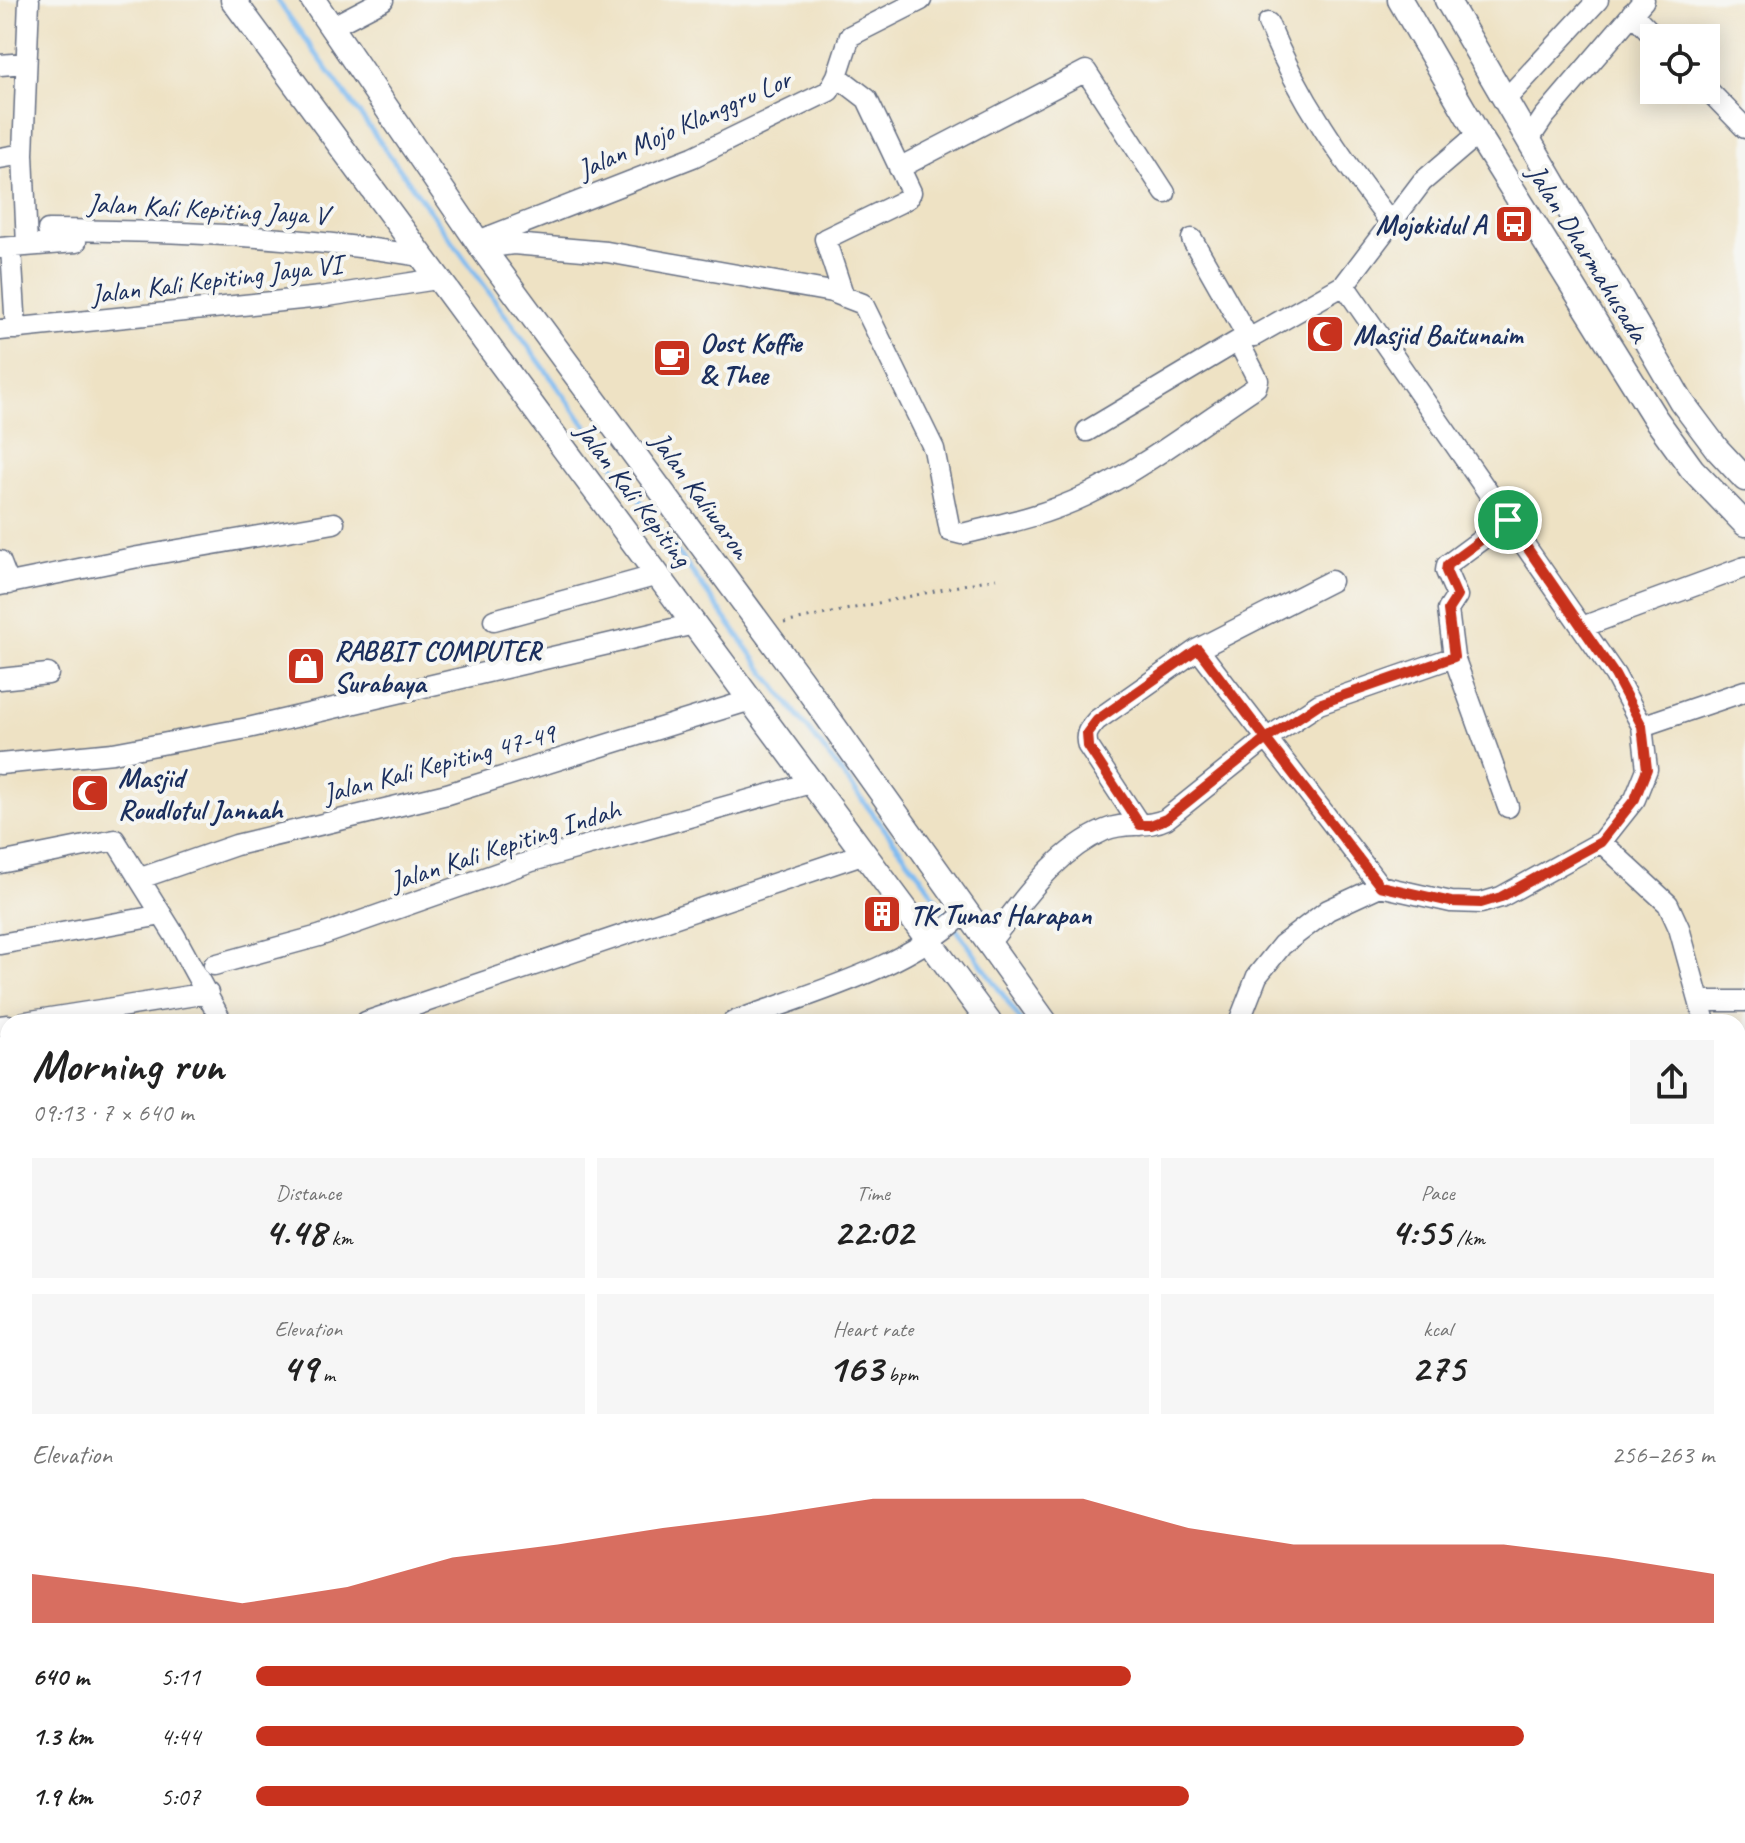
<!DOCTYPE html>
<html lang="en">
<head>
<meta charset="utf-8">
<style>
  :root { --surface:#fff; --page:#f6f6f6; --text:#222; --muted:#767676; --accent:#c8321e }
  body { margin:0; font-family:Caveat,sans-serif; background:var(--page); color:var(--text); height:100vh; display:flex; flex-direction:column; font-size:30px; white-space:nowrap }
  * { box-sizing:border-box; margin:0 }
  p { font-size:26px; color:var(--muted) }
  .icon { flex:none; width:44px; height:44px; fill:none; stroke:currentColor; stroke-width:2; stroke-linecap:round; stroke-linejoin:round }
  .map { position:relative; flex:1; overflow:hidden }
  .drawer { position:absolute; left:0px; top:1014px; width:1746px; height:830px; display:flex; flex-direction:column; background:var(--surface); border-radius:24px 24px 0 0; box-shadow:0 4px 20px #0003 }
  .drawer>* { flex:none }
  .tools { position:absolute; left:1640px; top:24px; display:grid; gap:16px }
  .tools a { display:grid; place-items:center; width:80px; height:80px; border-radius:0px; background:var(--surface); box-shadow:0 4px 20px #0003; font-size:40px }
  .pin { position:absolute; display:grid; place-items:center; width:68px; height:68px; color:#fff; margin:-34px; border:4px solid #fff; border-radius:50%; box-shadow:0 2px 8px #0007 }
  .round { display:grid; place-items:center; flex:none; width:84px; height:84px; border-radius:0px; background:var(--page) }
  .overview { display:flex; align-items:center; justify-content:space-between; height:136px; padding:0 32px }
  h1 { font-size:44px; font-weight:600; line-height:60px }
  .metrics { display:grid; grid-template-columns:repeat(3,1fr); gap:12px; height:136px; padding:8px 32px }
  .metrics div { display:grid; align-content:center; border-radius:0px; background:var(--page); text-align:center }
  .metrics b { font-size:40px; font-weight:600 }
  .metrics small { font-size:22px; font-weight:400 }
  .metrics p { font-size:22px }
  .chart { height:224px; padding:16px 32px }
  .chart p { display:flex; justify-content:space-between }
  .chart svg { width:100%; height:144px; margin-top:8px; fill:var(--accent); opacity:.7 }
  ul { padding:0 32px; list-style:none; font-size:26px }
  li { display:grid; grid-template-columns:128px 96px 1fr; align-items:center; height:60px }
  li i { height:20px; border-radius:10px; background:var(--accent) }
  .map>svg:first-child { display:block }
</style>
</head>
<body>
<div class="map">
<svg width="1745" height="1843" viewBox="0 0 1745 1843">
  <rect width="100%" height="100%" fill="#f6f6f2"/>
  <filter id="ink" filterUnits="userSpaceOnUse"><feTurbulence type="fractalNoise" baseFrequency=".0125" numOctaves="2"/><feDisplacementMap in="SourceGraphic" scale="16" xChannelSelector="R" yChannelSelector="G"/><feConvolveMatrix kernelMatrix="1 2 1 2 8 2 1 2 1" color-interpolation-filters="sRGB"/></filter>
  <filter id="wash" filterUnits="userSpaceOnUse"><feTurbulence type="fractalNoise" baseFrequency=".006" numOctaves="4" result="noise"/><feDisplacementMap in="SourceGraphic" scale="32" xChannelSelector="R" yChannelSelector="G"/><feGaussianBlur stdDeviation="1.8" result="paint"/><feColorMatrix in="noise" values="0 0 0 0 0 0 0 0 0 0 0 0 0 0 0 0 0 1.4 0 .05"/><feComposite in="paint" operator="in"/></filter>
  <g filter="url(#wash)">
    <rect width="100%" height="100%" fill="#eee2c4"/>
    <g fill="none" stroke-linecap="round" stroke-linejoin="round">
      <path stroke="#7fbbf1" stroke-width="5" d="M277,0L766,674L925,882L950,920
        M956,928L1022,1022
        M1738,1089L1745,1112
        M0,1639L8,1635
        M1354,1836L1356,1843"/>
    </g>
  </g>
  <g filter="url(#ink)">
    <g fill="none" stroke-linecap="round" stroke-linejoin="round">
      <defs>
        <path id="minor" d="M1632,13L1656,38
          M1268,23C1299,99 1342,159 1391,223
          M333,26L383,0
          M0,65L25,63
          M837,76L867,99L911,192L908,198L899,203L825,239L844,297
          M1706,88L1745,128
          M1506,99L1598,0
          M1530,138L1544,117L1644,0
          M0,158L23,154
          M899,168L1086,71L1165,193
          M48,230C172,231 297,235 420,256
          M1192,239L1246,334L1254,336L1344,285L1422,182L1478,134
          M478,241L693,157L829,91L837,76L850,36L921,0
          M27,246L23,154L29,0
          M0,248L76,242
          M11,248L16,329
          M482,248L513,244L607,252L832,292L863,304L934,449L950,531L962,534C1004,524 1046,515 1085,496C1145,467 1200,424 1256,387L1258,380L1238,341
          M0,330L321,297L437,279
          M1087,431L1248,335
          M0,561L9,584
          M0,585L138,557L334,523
          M494,620L658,575
          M1582,627L1745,567
          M1198,649L1380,886
          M0,679L48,674
          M1642,726L1745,691
          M0,764L113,753L248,728L694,624
          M1508,807L1454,657L1448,610L1457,596L1446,571L1447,565L1508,520
          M1140,825L1088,746C1084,734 1089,729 1097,720L1198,649L1331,581
          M1601,842L1668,904L1679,928L1705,1022
          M0,863L115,840L175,936L222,1022
          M141,878L236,845L447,794L751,700
          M989,943C1023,901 1054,852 1105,830C1125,821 1146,829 1166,819L1266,739L1319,704L1454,657
          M0,944L162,915
          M214,965L319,936L532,861L814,782
          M1700,1001H1745
          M25,1022L208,993
          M366,1022L865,853
          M733,1022C811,993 905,969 966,912
          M1239,1022L1257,976L1282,945L1328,910L1380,886L1451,902L1481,903L1501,897L1601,842L1635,799L1647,769L1642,726L1615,675L1344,285
          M0,1026L8,1025
          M1738,1048H1745
          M0,1104L8,1103
          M1738,1138L1745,1161
          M0,1189L8,1187
          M0,1334L8,1333
          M0,1379L8,1377
          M1738,1401L1745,1425
          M0,1452L8,1451
          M0,1530L8,1529
          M0,1652L8,1649
          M0,1703L8,1721
          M1738,1786L1745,1784
          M60,1836L63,1843
          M231,1836L234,1843
          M407,1836L410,1843
          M581,1836L584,1843
          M807,1836V1843
          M1005,1836L1007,1843
          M1542,1836L1544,1843
          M1732,1836L1735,1843
          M1414,1841L1415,1843"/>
        <path id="major" d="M233,0C483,342 738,681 989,1022
          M313,0L482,248L801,680L1045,1022
          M1400,0L1478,134L1655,418L1692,469L1745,524
          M1447,0L1681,401L1717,449L1745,479
          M1327,1836L1329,1843
          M1367,1836L1370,1843"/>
      </defs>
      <use href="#minor" stroke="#656e82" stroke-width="23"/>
      <use href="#major" stroke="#656e82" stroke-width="27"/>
      <path stroke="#656e82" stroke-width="3" stroke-dasharray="2 6" stroke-linecap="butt" d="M784,623L996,578"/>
      <use href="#minor" stroke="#fff" stroke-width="20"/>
      <use href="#major" stroke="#fff" stroke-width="24"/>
    </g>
  </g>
  <g fill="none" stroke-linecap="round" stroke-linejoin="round" filter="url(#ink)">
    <defs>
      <path id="route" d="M1508,520L1447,565L1446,571L1457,596L1448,610L1454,657L1319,704L1266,739L1166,819L1151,825H1140L1088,746L1087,733L1097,720L1198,649L1266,739L1380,886L1451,902L1481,903L1501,897L1601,842L1635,799L1647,769L1642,726L1615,675L1508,520"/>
    </defs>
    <use href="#route" stroke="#fff" stroke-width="16"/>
    <use href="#route" stroke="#c8321e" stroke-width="10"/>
  </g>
  <defs>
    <symbol id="bus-square" viewBox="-11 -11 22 22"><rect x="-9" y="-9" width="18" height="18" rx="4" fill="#c8321e" stroke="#f6f6f2"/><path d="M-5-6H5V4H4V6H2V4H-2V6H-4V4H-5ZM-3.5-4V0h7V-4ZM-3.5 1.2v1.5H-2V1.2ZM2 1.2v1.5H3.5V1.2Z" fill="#fff"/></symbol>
    <symbol id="mosque-square" viewBox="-11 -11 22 22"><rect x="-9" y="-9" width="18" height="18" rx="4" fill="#c8321e" stroke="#f6f6f2"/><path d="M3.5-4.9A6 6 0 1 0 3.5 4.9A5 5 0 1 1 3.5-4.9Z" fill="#fff"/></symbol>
    <symbol id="cafe-square" viewBox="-11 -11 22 22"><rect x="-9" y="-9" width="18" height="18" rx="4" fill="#c8321e" stroke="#f6f6f2"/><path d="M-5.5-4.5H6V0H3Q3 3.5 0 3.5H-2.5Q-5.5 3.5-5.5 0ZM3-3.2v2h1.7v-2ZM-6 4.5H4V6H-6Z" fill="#fff"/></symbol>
    <symbol id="shop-square" viewBox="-11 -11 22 22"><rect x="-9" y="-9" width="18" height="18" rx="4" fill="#c8321e" stroke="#f6f6f2"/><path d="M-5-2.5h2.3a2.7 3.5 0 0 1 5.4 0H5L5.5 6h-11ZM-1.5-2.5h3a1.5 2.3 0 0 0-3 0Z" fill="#fff"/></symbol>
    <symbol id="building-square" viewBox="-11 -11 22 22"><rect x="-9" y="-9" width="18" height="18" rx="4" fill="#c8321e" stroke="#f6f6f2"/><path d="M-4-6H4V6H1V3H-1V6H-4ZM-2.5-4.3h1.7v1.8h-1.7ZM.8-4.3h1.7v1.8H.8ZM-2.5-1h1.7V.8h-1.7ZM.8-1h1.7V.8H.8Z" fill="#fff"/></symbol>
  </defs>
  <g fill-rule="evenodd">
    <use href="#bus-square" x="1492" y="202" width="44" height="44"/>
    <use href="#mosque-square" x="1303" y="312" width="44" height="44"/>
    <use href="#cafe-square" x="650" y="336" width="44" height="44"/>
    <use href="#shop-square" x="284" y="644" width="44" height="44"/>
    <use href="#mosque-square" x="68" y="771" width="44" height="44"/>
    <use href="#building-square" x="860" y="892" width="44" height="44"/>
  </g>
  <g text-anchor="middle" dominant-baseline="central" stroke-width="8" stroke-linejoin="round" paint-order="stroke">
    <g font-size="28" fill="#1b2f5e" stroke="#f6f6f2">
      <text transform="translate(684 124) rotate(-24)">Jalan Mojo Klanggru Lor</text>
      <text transform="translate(208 209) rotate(3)">Jalan Kali Kepiting Jaya V</text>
      <text transform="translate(1588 253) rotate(58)">Jalan Dharmahusada</text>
      <text transform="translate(216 279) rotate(-7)">Jalan Kali Kepiting Jaya VI</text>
      <text transform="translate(634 494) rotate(53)">Jalan Kali Kepiting</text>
      <text transform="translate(701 495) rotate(54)">Jalan Kaliwaron</text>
      <text transform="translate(439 763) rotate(-15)">Jalan Kali Kepiting 47-49</text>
      <text transform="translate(505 845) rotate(-18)">Jalan Kali Kepiting Indah</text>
    </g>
    <g font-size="28" font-weight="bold" fill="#1b2f5e" stroke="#f6f6f2" text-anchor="start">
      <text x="1486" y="224" text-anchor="end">Mojokidul A</text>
      <text x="1353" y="334">Masjid Baitunaim</text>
      <text x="700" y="342">Oost Koffie<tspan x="700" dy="32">&amp; Thee</tspan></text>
      <text x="334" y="650">RABBIT COMPUTER<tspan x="334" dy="32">Surabaya</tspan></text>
      <text x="118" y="777">Masjid<tspan x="118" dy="32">Roudlotul Jannah</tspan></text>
      <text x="910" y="914">TK Tunas Harapan</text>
    </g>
  </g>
</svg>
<div class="tools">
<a><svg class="icon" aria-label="locate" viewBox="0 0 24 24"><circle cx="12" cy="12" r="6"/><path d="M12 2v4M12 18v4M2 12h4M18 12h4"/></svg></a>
</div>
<div class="pin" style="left:1508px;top:520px;background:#1e9e55"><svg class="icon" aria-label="arrive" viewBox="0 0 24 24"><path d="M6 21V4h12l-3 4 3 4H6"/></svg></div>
<section class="drawer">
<div class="overview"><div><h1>Morning run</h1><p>09:13 · 7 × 640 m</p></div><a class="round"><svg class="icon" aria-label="share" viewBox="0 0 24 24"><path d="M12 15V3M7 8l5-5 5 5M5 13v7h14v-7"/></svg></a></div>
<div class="metrics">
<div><p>Distance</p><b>4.48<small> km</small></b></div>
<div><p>Time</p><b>22:02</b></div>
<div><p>Pace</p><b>4:55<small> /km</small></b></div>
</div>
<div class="metrics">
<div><p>Elevation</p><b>49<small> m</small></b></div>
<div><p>Heart rate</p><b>163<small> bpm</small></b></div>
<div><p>kcal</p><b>275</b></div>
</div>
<div class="chart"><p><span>Elevation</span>256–263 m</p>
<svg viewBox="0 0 160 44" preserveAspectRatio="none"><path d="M0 44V29L10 33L20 38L30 33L40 24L50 20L60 15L70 11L80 6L90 6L100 6L110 15L120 20L130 20L140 20L150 24L160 29V44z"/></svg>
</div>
<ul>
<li><b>640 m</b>5:11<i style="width:60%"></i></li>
<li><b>1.3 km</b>4:44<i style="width:87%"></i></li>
<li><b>1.9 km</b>5:07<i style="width:64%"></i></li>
</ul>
</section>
</div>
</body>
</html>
